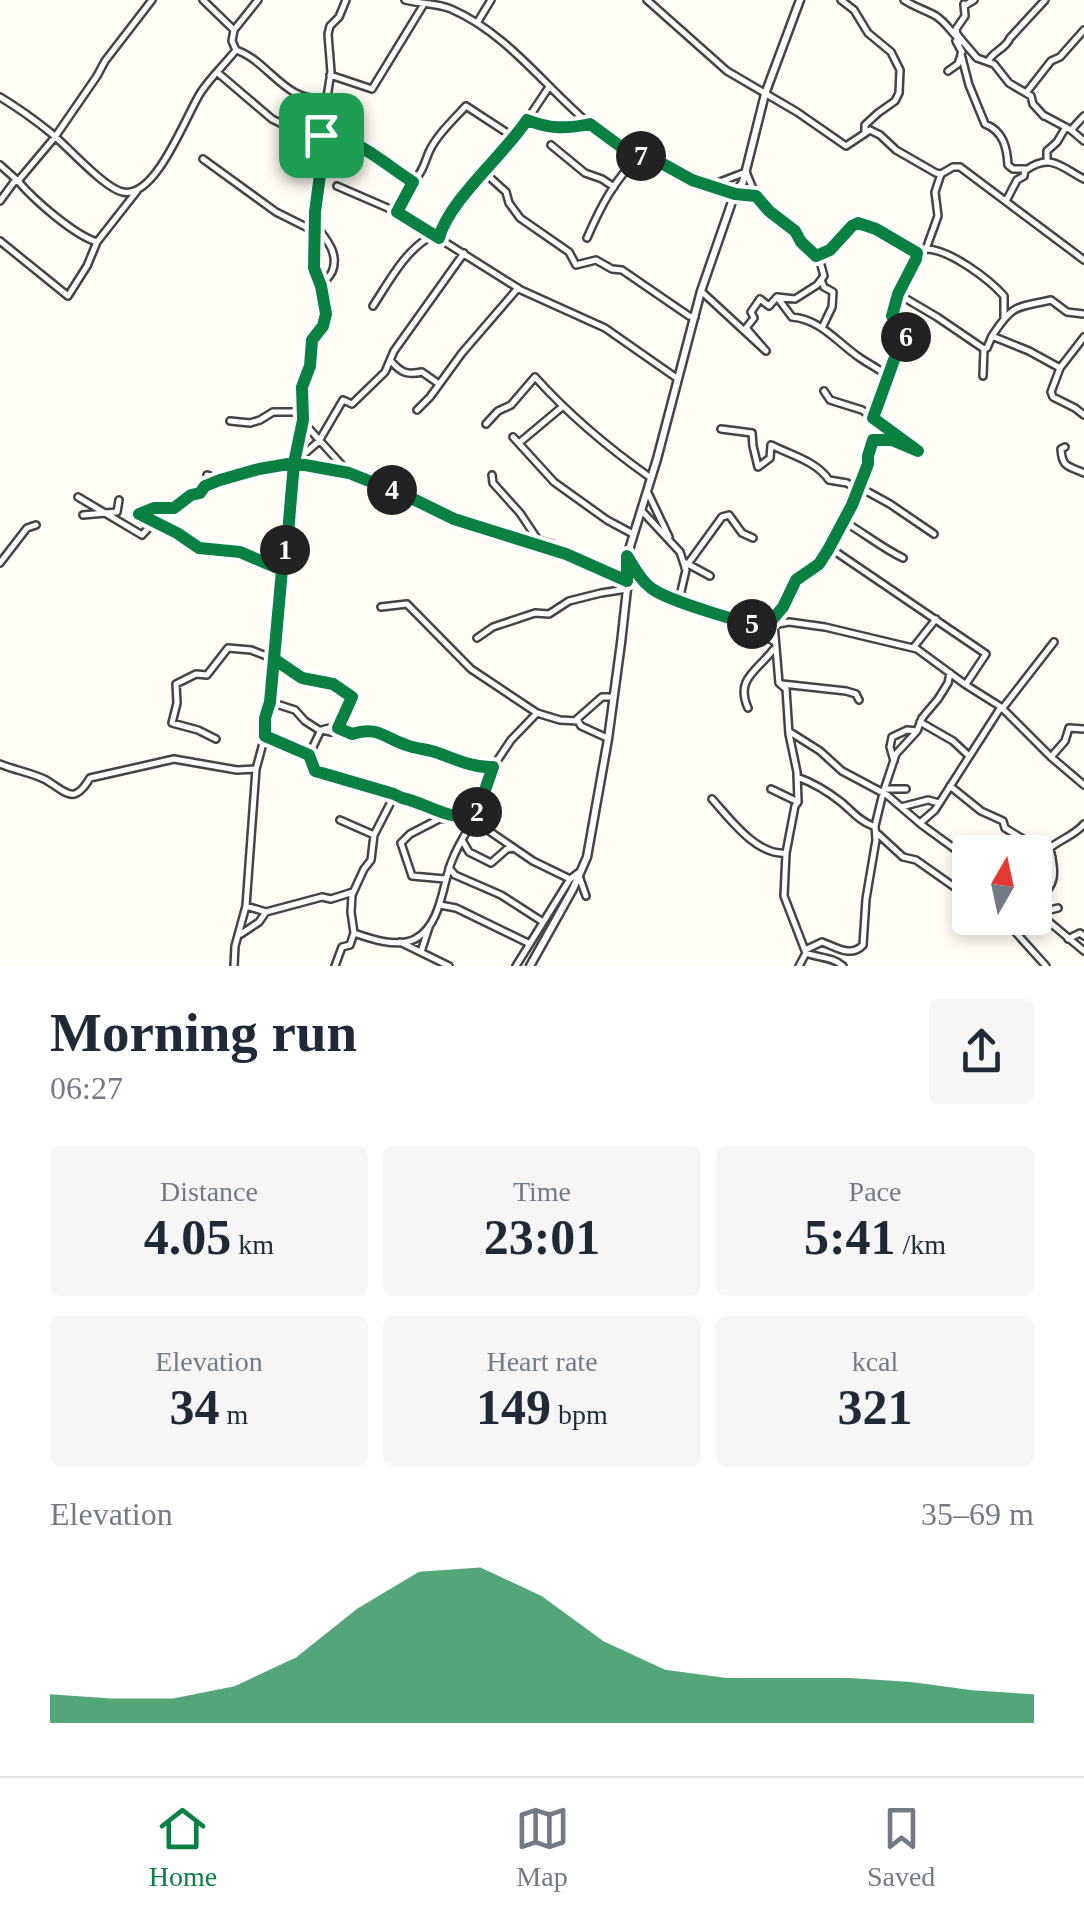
<!DOCTYPE html>
<html lang="en">
<head>
<meta charset="utf-8">
<style>
  :root { --surface:#fff; --page:#f6f6f7; --text:#1f2937; --muted:#747a83; --line:#e0e1e3; --accent:#0b8043 }
  body { margin:0; font-family:"Times New Roman",serif; background:var(--page); color:var(--text); height:100vh; display:flex; flex-direction:column; font-size:38px; white-space:nowrap }
  * { box-sizing:border-box; margin:0 }
  p { font-size:32px; color:var(--muted) }
  .icon { flex:none; width:55px; height:55px; fill:none; stroke:currentColor; stroke-width:2; stroke-linecap:round; stroke-linejoin:round }
  .map { position:relative; height:966px; overflow:hidden }
  .drawer { display:flex; flex-direction:column; background:var(--surface); flex:1 }
  .drawer>* { flex:none }
  .needle { width:65px; rotate:9deg }
  .buttons { position:absolute; left:952px; top:835px; display:grid; gap:20px }
  .buttons a { display:grid; place-items:center; width:100px; height:100px; border-radius:10px; background:var(--surface); box-shadow:0 5px 15px #0003; font-size:50px }
  .pin { position:absolute; display:grid; place-items:center; width:85px; height:85px; color:#fff; margin:-42px; border-radius:20px; box-shadow:0 5px 15px #0006 }
  .km { position:absolute; width:50px; height:50px; margin:-25px; border-radius:50%; background:#222; color:#fff; font-size:28px; line-height:50px; text-align:center }
  .round { display:grid; place-items:center; flex:none; width:105px; height:105px; border-radius:10px; background:var(--page) }
  .summary { display:flex; align-items:center; justify-content:space-between; height:170px; padding:0 50px }
  h1 { font-size:55px; font-weight:700; line-height:75px }
  .figures { display:grid; grid-template-columns:repeat(3,1fr); gap:15px; height:170px; padding:10px 50px }
  .figures div { display:grid; align-content:center; border-radius:10px; background:var(--page); text-align:center }
  .figures b { font-size:50px; font-weight:700 }
  .figures small { font-size:28px; font-weight:400 }
  .figures p { font-size:28px }
  .chart { height:280px; padding:20px 50px }
  .chart p { display:flex; justify-content:space-between }
  .chart svg { width:100%; height:180px; margin-top:10px; fill:var(--accent); opacity:.7 }
  .tab-bar { display:flex; justify-content:space-around; align-items:center; height:140px; border-top:2px solid var(--line); background:var(--surface); font-size:28px; color:var(--muted) }
  .tab-bar a { display:grid; justify-items:center; gap:5px }
  .tab-bar .on { color:var(--accent) }
  .map>svg:first-child { display:block }
</style>
</head>
<body>
<div class="map">
<svg width="1084" height="966" viewBox="0 0 1084 966">
  <rect width="100%" height="100%" fill="#fffdf5"/>
  <g fill="none" stroke-linecap="round" stroke-linejoin="round">
    <defs>
      <path id="minor" d="M203,0L234,30L258,0
        M405,0C420,4 437,3 451,9C511,35 549,93 600,133C619,148 640,154 662,164C671,168 680,175 689,179C711,189 734,190 756,196
        M647,0L727,71L797,112L846,146L870,130L880,135L896,150L936,173L941,174L953,167H960L1084,260
        M841,0L854,10L868,33L891,52L900,70L899,93L895,101L878,113L865,125V132
        M904,0C914,7 926,10 936,16C947,23 952,34 962,42
        M964,4L965,16L956,29L957,34L965,44L977,58L994,64L1009,83L1031,96L1033,104L1044,116
        M964,6L974,0
        M477,23L491,0
        M236,50C269,61 286,105 326,98
        M961,54L969,85L985,124C1003,131 1007,147 1008,165L1013,169H1025L1024,176L1017,180L1006,201
        M988,62C992,51 1005,50 1010,38L1045,0
        M948,71L958,64L962,52L956,41L959,40
        M218,73L272,119L312,139L321,135L331,72L328,34L330,26L339,17L346,0
        M330,75L372,89L424,4
        M1026,93L1051,61L1060,57L1084,30
        M0,97C18,108 35,120 51,133C67,146 105,189 123,192C156,199 186,115 201,92C211,77 225,64 236,50L232,41L234,30
        M1043,115L1071,130L1084,116
        M527,120C550,129 566,129 590,124
        M1071,130L1084,141
        M515,138L549,87
        M551,145L585,173L602,179L614,187
        M203,159L276,212L308,228L315,224L313,268L321,286
        M1047,160V151L1057,142L1066,127
        M0,165L18,181L55,137L97,76L105,61L152,0
        M1026,170C1051,152 1062,168 1084,179
        M941,174L935,192L938,216L926,249C949,249 989,279 1004,296V318
        M414,181C423,171 424,164 429,152C436,136 454,119 466,106L515,138L498,154L485,173L506,192L509,203L520,218L569,252L576,265L596,260L612,269L622,270L689,316L695,317
        M0,201L14,182L18,181C34,200 74,235 97,242L137,191
        M397,212L521,290L605,328L678,379
        M439,238C446,213 467,192 485,173
        M587,238C600,208 615,178 640,156
        M0,241L68,296L87,266L97,242
        M816,256L830,251L852,226L858,223L876,229L917,253
        M821,280L824,287L833,292L832,307L822,328
        M701,291L766,351L746,328L754,318L751,312L760,299L769,306L777,297L795,299L817,285L824,276L819,258L809,251L795,231L769,211L756,196L746,172L712,185
        M898,294L917,253L927,249
        M777,297L792,317C820,319 838,343 860,358C869,364 879,369 888,376L873,418
        M373,306C390,280 404,252 431,236
        M992,336C1013,304 1015,308 1051,300L1067,312L1084,314
        M984,349L987,348L992,336L1029,351L1060,368L1051,392L1053,397L1075,408L1084,415
        M391,361C401,373 407,375 422,372L439,384
        M1060,368L1084,337
        M888,376L906,336L900,330L892,316L898,294L937,317L984,349L983,376
        M417,410L430,397L462,353L518,288
        M230,421L250,423L260,420L273,412H303
        M303,422L349,473L407,496L454,519L567,554
        M486,424L498,411L511,405L535,377C571,417 607,447 651,478
        M721,429L752,433L753,446L758,467L770,458L771,445C791,455 816,461 829,480L847,483L858,490
        M513,437L554,482L607,520L633,534
        M519,443L562,407
        M1065,447L1061,449C1062,468 1069,466 1084,473
        M294,463L345,472
        M207,475L222,481L259,469L294,463L303,420L302,387L310,366L313,353L312,340C329,315 326,316 321,286C324,281 329,278 332,272C340,253 325,238 315,224L323,160L321,135C352,132 387,166 413,182L397,212L337,186
        M492,475L493,483L520,513L538,540L552,544L568,556L627,581
        M859,487L890,504L934,534
        M648,493L669,537
        M78,497L142,535L154,522
        M641,510L680,552L686,570L679,600
        M139,514L177,533L199,548L240,551L256,560
        M139,514L154,507L174,509L191,495L200,493L205,486L220,480
        M83,515L117,512L119,500
        M843,521C864,533 882,548 903,558
        M828,550L836,552L986,654L966,684
        M629,558L646,584L660,594L737,620L767,626L789,622L825,627L917,649L966,685L1001,707L1051,757L1084,785
        M0,563L27,528L36,525
        M686,563L710,576
        M685,568L722,517L729,515L742,533L753,538
        M282,570L269,565L265,551L287,534
        M381,607L407,604L471,669L537,713
        M769,624L783,607L796,580L819,564L828,550L852,505L868,464V456L873,441L892,440L918,451L862,410L830,400L824,391
        M774,624L779,683L786,689L789,734L797,772L798,802L795,806L786,853L784,896L806,953L799,966
        M747,625L775,642
        M477,638L493,627L535,613L549,614L569,601L601,593L627,589
        M913,648L936,619
        M782,684L846,691L856,694L859,700
        M270,702L295,710L305,721L319,730
        M748,708C735,679 757,671 773,650
        M1002,709L1054,642
        M920,722L953,741L969,756
        M342,730L331,732L322,730C333,725 342,730 352,735C379,726 383,737 406,745C416,749 428,749 438,753C455,759 474,768 493,767L511,740L537,713L560,720L578,721
        M790,732L820,751L842,771L887,795L922,825L970,860
        M265,736L309,755L321,730
        M605,737L581,726L577,719L602,697H610
        M216,739L198,730L172,723L177,703L176,684L196,674L207,675L228,648L251,650L274,659L302,678L333,684L352,697L338,728
        M309,755L315,771L394,793L402,798
        M1051,757L1065,741L1069,728L1084,729
        M894,761L890,747L892,737L907,730L917,731
        M0,764C14,770 33,773 46,780C67,793 74,805 90,778L174,759L237,770L256,769
        M797,777C814,783 827,791 841,802C852,811 859,821 873,826
        M950,786L981,811L1003,821L1005,828L1052,857
        M771,789L798,802
        M884,789H906
        M712,799C730,819 757,856 786,853
        M901,807L928,800L939,803
        M340,820L374,835
        M473,820L533,861L570,879
        M920,823L935,810L1001,707
        M468,825L469,828C462,839 456,850 451,863C442,887 441,925 415,939C397,948 371,939 354,933L351,912L352,895L364,869L371,860L374,835L391,802L402,798L411,800L468,825L471,824L490,780L493,767
        M878,834L903,857L916,860L970,898
        M462,840L469,852L491,863L507,849L514,848
        M449,868L455,875L501,895L543,922
        M445,879L412,876L401,843L410,834L439,819L474,815
        M1035,901C1058,886 1055,873 1050,848C1061,839 1075,835 1084,824
        M440,905L456,908L528,943
        M246,906L266,912L322,897L331,899L353,892
        M1035,910L1084,951
        M1038,913L1058,908
        M1007,918L1010,926L1046,966
        M241,934L259,922L266,912
        M1068,939L1080,933L1084,936
        M400,942L449,966
        M805,950L822,942C836,947 851,958 863,945L866,899L876,840L875,826L883,793L896,754L917,731L922,718L938,699L948,683L950,673
        M421,952L429,927
        M806,953C819,958 833,957 843,966
        M234,966L235,946L246,906L256,769L265,736V718L270,702L282,570L289,533L294,463L319,441L343,400L352,404L385,372L394,351L464,253
        M335,966L342,947L350,945L354,933
        M516,966L570,879L578,873L586,896"/>
      <path id="tertiary" d="M530,966L573,889L587,857L608,739L621,643L627,589V556L657,459L701,291L735,193L743,182L765,94L800,0"/>
    </defs>
    <use href="#minor" stroke="#444" stroke-width="10"/>
    <use href="#tertiary" stroke="#444" stroke-width="11"/>
    <use href="#minor" stroke="#fff" stroke-width="5"/>
    <use href="#tertiary" stroke="#fff" stroke-width="6"/>
  </g>
  <g fill="none" stroke-linecap="round" stroke-linejoin="round">
    <defs>
      <path id="route" d="M321,135L322,160L315,212L314,268L321,286L326,314L323,326L312,340L310,366L302,387L303,420L294,463L288,533L282,570L270,702L265,718V736L309,755L315,771L394,794L402,798C428,803 451,824 477,813L493,767C474,768 455,759 438,753C428,749 416,749 406,745C383,737 378,726 352,734L338,728L352,697L333,684L302,678L274,659L282,570L240,552L199,548L177,533L139,514L154,508H174L191,495L200,493L205,486L220,480L259,469L294,463L349,473L407,496L454,519L566,554L627,581V556C634,567 640,580 651,588C666,600 747,625 767,626L783,607L796,580L819,564L828,550L852,505L868,464V456L873,440H892L918,451L873,418L898,349L904,344L906,336L900,330L892,316L898,294L916,259L917,253L876,229L858,223L852,226L830,250L816,256L801,242L795,231L769,211L756,196L735,194L692,180L665,165L628,152L590,124C566,129 550,129 527,120C504,155 449,200 439,238L397,212L413,182C387,166 352,133 321,135"/>
    </defs>
    <use href="#route" stroke="#fff" stroke-width="20"/>
    <use href="#route" stroke="#0b8043" stroke-width="12"/>
  </g>
</svg>
<div class="buttons">
<a><svg class="needle" viewBox="-14 -14 28 28"><path d="M0-13l5 13h-10z" fill="#e53935"/><path d="M0 13l5-13h-10z" fill="#747a83"/></svg></a>
</div>
<div class="pin" style="left:321px;top:135px;background:#1e9e55"><svg class="icon" aria-label="arrive" viewBox="0 0 24 24"><path d="M6 21V4h12l-3 4 3 4H6"/></svg></div>
<b class="km" style="left:285px;top:550px">1</b>
<b class="km" style="left:477px;top:812px">2</b>
<b class="km" style="left:392px;top:490px">4</b>
<b class="km" style="left:752px;top:624px">5</b>
<b class="km" style="left:906px;top:337px">6</b>
<b class="km" style="left:641px;top:156px">7</b>
</div>
<section class="drawer">
<div class="summary"><div><h1>Morning run</h1><p>06:27</p></div><a class="round"><svg class="icon" aria-label="share" viewBox="0 0 24 24"><path d="M12 15V3M7 8l5-5 5 5M5 13v7h14v-7"/></svg></a></div>
<div class="figures">
<div><p>Distance</p><b>4.05<small> km</small></b></div>
<div><p>Time</p><b>23:01</b></div>
<div><p>Pace</p><b>5:41<small> /km</small></b></div>
</div>
<div class="figures">
<div><p>Elevation</p><b>34<small> m</small></b></div>
<div><p>Heart rate</p><b>149<small> bpm</small></b></div>
<div><p>kcal</p><b>321</b></div>
</div>
<div class="chart"><p><span>Elevation</span>35–69 m</p>
<svg viewBox="0 0 160 44" preserveAspectRatio="none"><path d="M0 44V37L10 38L20 38L30 35L40 28L50 16L60 7L70 6L80 13L90 24L100 31L110 33L120 33L130 33L140 34L150 36L160 37V44z"/></svg>
</div>
</section>
<nav class="tab-bar">
<a class="on"><svg class="icon" aria-label="home" viewBox="0 0 24 24"><path d="M3 11l9-7 9 7M6 9v11h12V9"/></svg>Home</a>
<a><svg class="icon" aria-label="map" viewBox="0 0 24 24"><path d="M3 6l6-2 6 2 6-2v14l-6 2-6-2-6 2zM9 4v14M15 6v14"/></svg>Map</a>
<a><svg class="icon" aria-label="saved" viewBox="0 0 24 24"><path d="M7 4h10v16l-5-4-5 4z"/></svg>Saved</a>
</nav>
</body>
</html>
